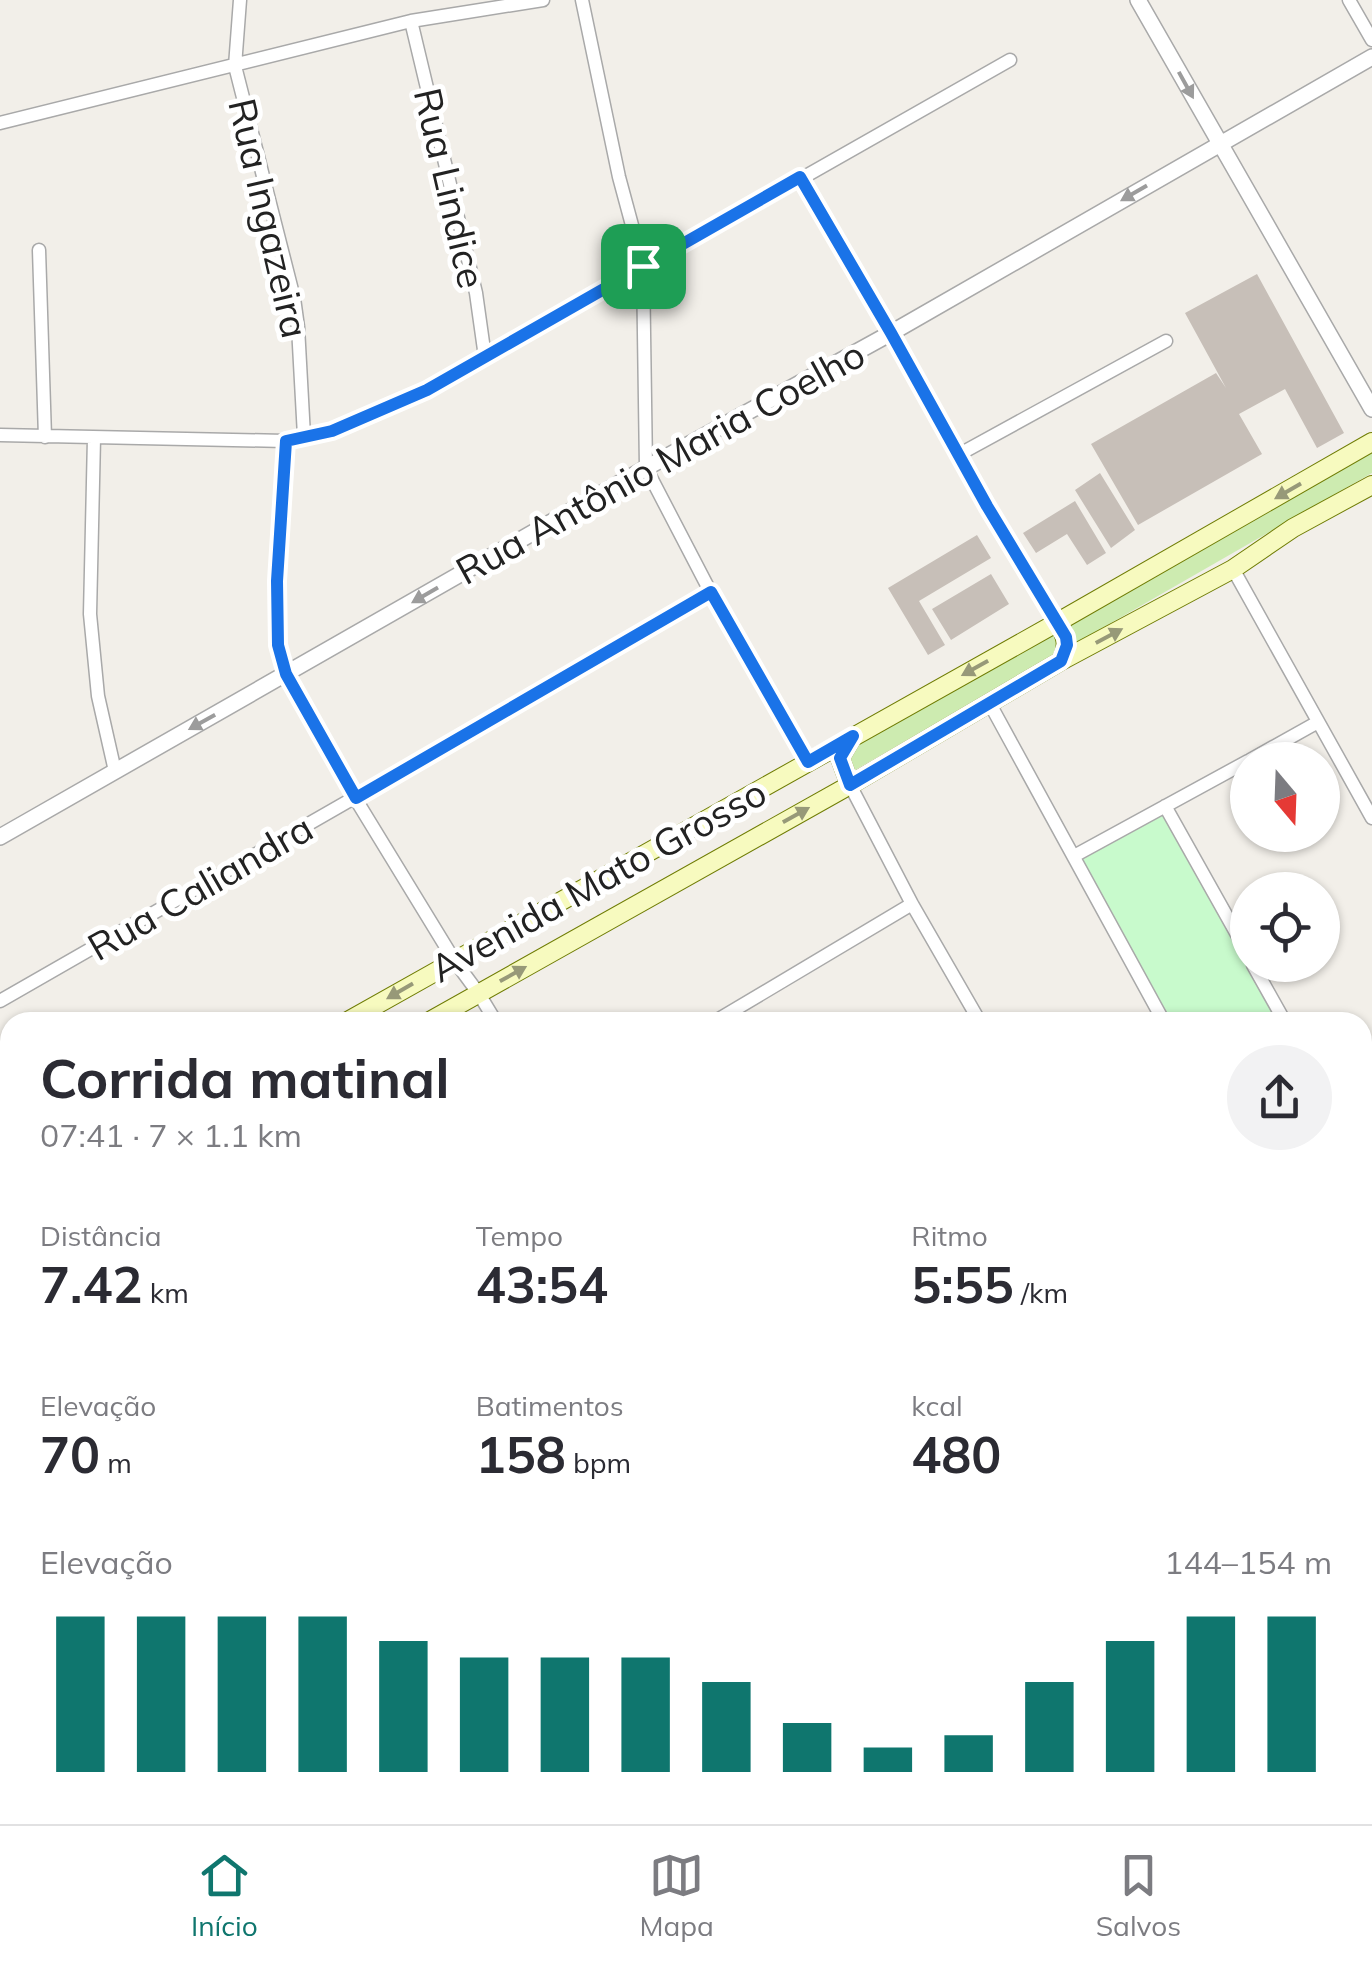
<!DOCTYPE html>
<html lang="pt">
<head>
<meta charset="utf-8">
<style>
  :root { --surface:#fff; --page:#f2f2f3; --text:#2b2b33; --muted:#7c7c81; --line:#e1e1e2; --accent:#0f766e }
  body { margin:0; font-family:Mulish,sans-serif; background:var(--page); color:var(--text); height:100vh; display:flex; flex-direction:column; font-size:38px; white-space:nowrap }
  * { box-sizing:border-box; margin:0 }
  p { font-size:32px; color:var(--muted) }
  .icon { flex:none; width:55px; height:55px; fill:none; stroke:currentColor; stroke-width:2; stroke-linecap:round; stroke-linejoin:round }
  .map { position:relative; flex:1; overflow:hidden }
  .drawer { position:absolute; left:0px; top:1012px; width:1372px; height:812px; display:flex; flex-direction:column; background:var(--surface); border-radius:30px 30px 0 0; box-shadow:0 2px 8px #0004 }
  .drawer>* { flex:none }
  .needle { width:65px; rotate:161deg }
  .buttons { position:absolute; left:1230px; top:742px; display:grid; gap:20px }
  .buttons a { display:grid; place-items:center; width:110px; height:110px; border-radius:50%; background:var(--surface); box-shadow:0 2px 8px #0004; font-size:50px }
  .pin { position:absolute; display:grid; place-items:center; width:85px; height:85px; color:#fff; margin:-42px; border-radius:20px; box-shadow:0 5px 15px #0006 }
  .round { display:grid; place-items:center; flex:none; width:105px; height:105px; border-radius:52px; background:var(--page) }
  .headline { display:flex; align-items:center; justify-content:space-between; height:170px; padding:0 40px }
  h1 { font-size:55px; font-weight:700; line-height:75px }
  .metrics { display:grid; grid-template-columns:repeat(3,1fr); gap:15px; height:170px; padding:10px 40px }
  .metrics div { display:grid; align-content:center }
  .metrics b { font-size:50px; font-weight:700 }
  .metrics small { font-size:28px; font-weight:400 }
  .metrics p { font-size:28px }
  .chart { height:280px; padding:20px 40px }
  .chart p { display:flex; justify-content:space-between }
  .chart svg { width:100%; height:180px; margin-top:10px; stroke:var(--accent); stroke-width:6 }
  .tabs { display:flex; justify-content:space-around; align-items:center; height:140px; border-top:2px solid var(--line); background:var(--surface); font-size:28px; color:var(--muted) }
  .tabs a { display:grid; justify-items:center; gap:5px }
  .tabs .selected { color:var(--accent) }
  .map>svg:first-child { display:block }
</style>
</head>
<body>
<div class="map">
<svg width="1372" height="1824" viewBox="0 0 1372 1824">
  <rect width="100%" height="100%" fill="#f2efe9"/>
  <path fill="#cdebb0" d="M1372,450V473L841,778L830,756Z
    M0,1216L10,1221V1278L0,1283Z"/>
  <path fill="#c8facc" d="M1165,806L1247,954L1248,965L1285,1022H1164L1074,856Z
    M1372,1359V1614L1362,1597V1364Z
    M0,1377L10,1402V1815H293L300,1824H6L0,1713Z"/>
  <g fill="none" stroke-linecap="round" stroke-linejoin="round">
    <path stroke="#aad3df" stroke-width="5" d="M0,1508L10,1525
      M199,1815L201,1824"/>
  </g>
  <path fill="#c7bfb8" d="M1257,274L1344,433L1317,448L1285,389L1239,414L1262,454L1138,525L1091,444L1216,373L1226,388L1185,313Z
    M1100,473L1135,530L1111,548L1075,490Z
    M1075,501L1106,553L1087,565L1067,534L1036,553L1023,533Z
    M977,535L991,558L919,601L945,645L928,655L888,588Z
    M991,574L1009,604L951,640L932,609Z"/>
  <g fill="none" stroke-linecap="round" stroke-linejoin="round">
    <defs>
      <path id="minor" d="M240,0L235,66L294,298L298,327L304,436
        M582,0L619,177L643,266L646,468L711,593L808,762
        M1349,0L1372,40
        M411,21L476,293L485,357
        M0,123L411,21L543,0
        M800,177C886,325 968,476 1058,622
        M39,250L45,437
        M0,435L285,441L332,431L427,391L1010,60
        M94,438L90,614L98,696L115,771
        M285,441L277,581L278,645L286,674L355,798L454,960L479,994L496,1022
        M958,455L1166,341
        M1233,569L1372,818
        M990,704L1164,1022
        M1250,760L1318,722
        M850,785L912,904L980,1022
        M1165,806L1248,954
        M1074,856L1248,761
        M1253,965L1285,1022
        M0,1001L711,593
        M714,1022L912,904
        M1362,1091L1372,1087
        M1362,1364L1372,1359
        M1362,1597L1372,1614
        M1362,1676L1372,1672
        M0,1792L7,1802L10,1824
        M460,1815L465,1824
        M944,1815L949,1824
        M628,1824L645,1815"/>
      <path id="tertiary" d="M1138,0L1372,409
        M0,837L646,468L891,333L1372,57"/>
      <path id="secondary" d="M1058,622C1066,637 1069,645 1061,661
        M850,785L840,758L850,741
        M346,1022L1058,622L1372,442
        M428,1022L850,785L1061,661L1233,569L1293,528L1372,485
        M0,1196L10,1198
        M0,1294L10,1288
        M0,1360L10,1383
        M0,1410L10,1424
        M303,1815L310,1824
        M349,1815L356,1824"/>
    </defs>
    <use href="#minor" stroke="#a9a9a9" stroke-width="15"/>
    <use href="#tertiary" stroke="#a9a9a9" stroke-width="18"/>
    <use href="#secondary" stroke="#707d05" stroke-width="20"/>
    <use href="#minor" stroke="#fff" stroke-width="12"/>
    <use href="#tertiary" stroke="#fff" stroke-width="15"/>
    <use href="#secondary" stroke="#f7fabf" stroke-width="18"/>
  </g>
  <defs><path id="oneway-solid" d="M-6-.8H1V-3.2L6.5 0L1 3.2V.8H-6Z" transform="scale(2.5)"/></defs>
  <g fill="#9c9c9c">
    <use href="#oneway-solid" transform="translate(1186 85) rotate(61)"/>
    <use href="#oneway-solid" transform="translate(1134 193) rotate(150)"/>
    <use href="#oneway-solid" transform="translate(425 595) rotate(150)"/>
    <use href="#oneway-solid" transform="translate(202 722) rotate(151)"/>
  </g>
  <g fill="#979978">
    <use href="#oneway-solid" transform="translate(1288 491) rotate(150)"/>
    <use href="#oneway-solid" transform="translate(1109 636) rotate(-28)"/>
    <use href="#oneway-solid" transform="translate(975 668) rotate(151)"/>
    <use href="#oneway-solid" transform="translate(796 815) rotate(-29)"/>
    <use href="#oneway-solid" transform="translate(513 974) rotate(-29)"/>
    <use href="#oneway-solid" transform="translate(400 991) rotate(150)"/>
  </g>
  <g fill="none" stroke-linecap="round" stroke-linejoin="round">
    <defs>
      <path id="route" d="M800,177L891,333L987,506L1066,637L1067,645L1061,661L850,785L840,758L853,736L808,762L711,592L356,798L286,674L278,645L277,581L286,441L332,431L427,390Z"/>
    </defs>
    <use href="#route" stroke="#fff" stroke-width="20"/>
    <use href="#route" stroke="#1a73e8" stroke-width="12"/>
  </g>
  <g text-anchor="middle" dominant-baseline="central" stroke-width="10" stroke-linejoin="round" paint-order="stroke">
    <g font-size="38" fill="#222" stroke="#fff">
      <text transform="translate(450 188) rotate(77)">Rua Lindice</text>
      <text transform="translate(269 218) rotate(77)">Rua Ingazeira</text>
      <text transform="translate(660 462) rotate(-29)">Rua Antônio Maria Coelho</text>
      <text transform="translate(598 880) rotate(-29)">Avenida Mato Grosso</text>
      <text transform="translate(200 887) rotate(-30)">Rua Caliandra</text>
    </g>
  </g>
</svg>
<div class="buttons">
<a><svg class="needle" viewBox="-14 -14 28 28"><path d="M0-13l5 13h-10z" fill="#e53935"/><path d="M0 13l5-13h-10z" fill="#7c7c81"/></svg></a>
<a><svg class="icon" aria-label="locate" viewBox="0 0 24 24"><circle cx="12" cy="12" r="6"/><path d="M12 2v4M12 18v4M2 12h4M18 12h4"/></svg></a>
</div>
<div class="pin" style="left:643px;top:266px;background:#1e9e55"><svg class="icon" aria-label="arrive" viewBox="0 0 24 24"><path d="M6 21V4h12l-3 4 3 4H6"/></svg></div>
<section class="drawer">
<div class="headline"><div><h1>Corrida matinal</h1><p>07:41 · 7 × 1.1 km</p></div><a class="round"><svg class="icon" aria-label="share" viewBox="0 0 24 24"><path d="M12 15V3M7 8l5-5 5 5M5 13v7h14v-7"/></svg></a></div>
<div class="metrics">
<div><p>Distância</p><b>7.42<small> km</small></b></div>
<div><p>Tempo</p><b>43:54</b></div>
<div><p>Ritmo</p><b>5:55<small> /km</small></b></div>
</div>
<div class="metrics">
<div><p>Elevação</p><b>70<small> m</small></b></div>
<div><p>Batimentos</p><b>158<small> bpm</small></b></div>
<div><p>kcal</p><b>480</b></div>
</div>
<div class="chart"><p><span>Elevação</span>144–154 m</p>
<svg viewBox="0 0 160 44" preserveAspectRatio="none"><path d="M5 44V6M15 44V6M25 44V6M35 44V6M45 44V12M55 44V16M65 44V16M75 44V16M85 44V22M95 44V32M105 44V38M115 44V35M125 44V22M135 44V12M145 44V6M155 44V6"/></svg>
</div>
</section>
</div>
<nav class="tabs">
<a class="selected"><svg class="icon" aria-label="home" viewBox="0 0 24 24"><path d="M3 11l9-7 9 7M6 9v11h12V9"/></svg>Início</a>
<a><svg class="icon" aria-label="map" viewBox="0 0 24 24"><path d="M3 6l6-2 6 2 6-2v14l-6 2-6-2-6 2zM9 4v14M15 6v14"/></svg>Mapa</a>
<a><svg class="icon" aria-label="saved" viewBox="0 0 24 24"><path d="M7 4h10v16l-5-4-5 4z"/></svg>Salvos</a>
</nav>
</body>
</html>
